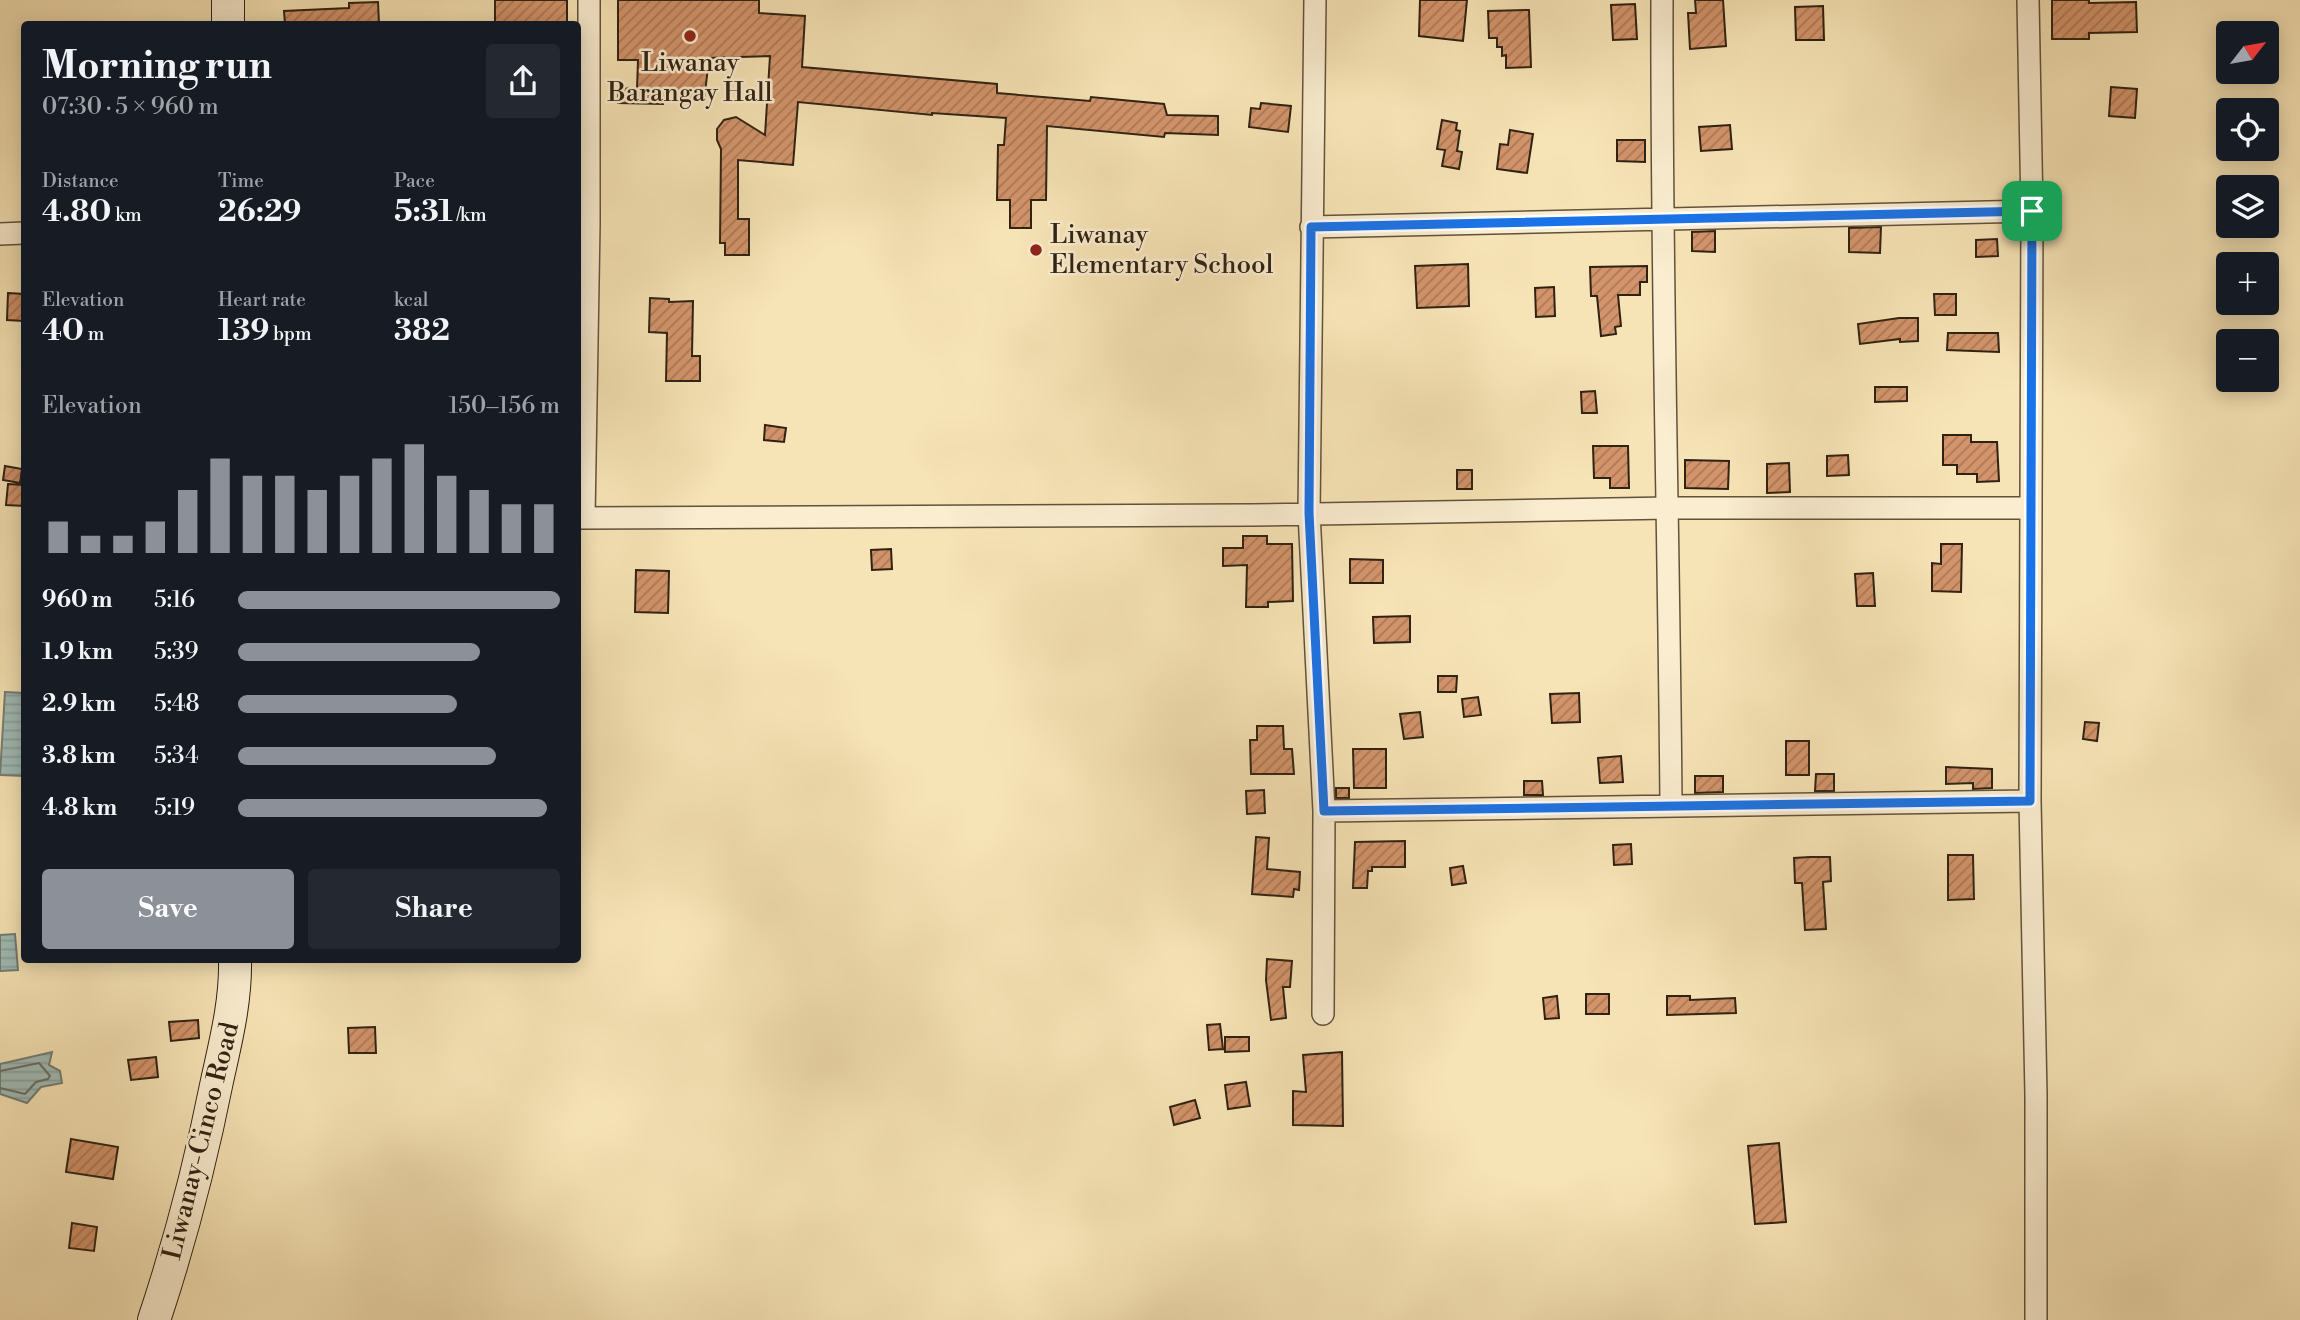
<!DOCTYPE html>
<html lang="en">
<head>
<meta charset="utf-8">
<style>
  :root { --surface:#171b24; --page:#242831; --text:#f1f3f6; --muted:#9ea1a6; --accent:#8c9099 }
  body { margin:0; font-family:"Libre Bodoni",serif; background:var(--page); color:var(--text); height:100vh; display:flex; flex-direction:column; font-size:26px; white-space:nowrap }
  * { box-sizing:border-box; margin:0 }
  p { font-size:23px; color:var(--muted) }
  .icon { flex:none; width:38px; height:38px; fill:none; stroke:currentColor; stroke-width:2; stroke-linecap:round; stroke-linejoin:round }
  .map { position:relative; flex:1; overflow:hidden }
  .sheet { position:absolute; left:21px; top:21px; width:560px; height:942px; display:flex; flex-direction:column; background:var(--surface); border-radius:7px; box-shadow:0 4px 18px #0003 }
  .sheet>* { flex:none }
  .needle { width:46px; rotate:59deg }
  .fabs { position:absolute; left:2216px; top:21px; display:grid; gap:14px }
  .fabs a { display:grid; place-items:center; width:63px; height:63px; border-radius:7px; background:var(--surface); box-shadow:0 4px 18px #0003; font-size:35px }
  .pin { position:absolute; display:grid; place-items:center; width:60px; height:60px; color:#fff; margin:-30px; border-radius:14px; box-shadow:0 4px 10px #0006 }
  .round { display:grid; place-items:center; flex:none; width:74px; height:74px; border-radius:7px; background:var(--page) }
  .head { display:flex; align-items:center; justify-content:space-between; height:119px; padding:0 21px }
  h1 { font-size:38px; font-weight:800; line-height:52px }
  .stats { display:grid; grid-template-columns:repeat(3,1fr); gap:10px; height:119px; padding:7px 21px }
  .stats div { display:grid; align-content:center }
  .stats b { font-size:30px; font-weight:800 }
  .stats small { font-size:19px; font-weight:400 }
  .stats p { font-size:19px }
  .chart { height:196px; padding:14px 21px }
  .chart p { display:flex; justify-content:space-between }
  .chart svg { width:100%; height:126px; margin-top:7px; stroke:var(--accent); stroke-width:6 }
  .primary-button { display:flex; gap:14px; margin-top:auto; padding:14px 21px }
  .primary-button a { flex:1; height:80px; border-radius:7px; background:var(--accent); color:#fff; font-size:28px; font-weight:800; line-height:80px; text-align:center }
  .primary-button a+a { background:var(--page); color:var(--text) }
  ul { padding:0 21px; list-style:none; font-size:23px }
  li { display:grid; grid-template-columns:112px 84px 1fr; align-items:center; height:52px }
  li i { height:18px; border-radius:9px; background:var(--accent) }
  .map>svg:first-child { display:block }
</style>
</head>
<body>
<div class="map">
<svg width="2300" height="1320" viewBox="0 0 2300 1320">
  <defs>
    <pattern id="water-rules" width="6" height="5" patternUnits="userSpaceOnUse" patternTransform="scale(1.75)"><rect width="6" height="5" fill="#a0bcb7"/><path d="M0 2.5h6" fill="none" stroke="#8aa19c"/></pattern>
    <pattern id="building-hatch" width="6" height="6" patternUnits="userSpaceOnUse" patternTransform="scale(1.75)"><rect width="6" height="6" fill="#d3946b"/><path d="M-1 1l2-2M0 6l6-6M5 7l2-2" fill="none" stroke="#ac7857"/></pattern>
  </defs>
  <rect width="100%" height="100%" fill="#f7e4b6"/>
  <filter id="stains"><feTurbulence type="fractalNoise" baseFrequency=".00286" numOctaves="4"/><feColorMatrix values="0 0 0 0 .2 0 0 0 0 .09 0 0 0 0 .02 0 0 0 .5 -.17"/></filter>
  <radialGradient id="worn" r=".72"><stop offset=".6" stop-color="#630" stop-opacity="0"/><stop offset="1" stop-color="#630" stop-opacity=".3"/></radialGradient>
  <path fill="url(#water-rules)" stroke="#737e75" stroke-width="2" d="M5,692L24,693V776L0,775Z
    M15,934L18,970L0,971V935Z
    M52,1052L49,1065L60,1071L62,1083L41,1087L27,1103L0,1094V1064Z"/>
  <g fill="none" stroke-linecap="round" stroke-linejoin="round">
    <path stroke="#686f64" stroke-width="2" d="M0,1071L39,1063L50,1076L48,1079L36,1082L25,1094L0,1088"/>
  </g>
  <path fill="url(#building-hatch)" stroke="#2f2212" stroke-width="2" d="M495,0H567V24H495Z
    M618,0H759V13L805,16L802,67L997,84V93L1090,101L1091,97L1164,104L1167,115L1218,116V135L1165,133L1164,137L1047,126L1046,200H1031V228H1010V200H997L998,145H1004L1006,118L932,113V115L798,102L793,165L738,160V219H749V255H725V243H720L721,149L717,140V129L724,120L736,117L765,135L770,56L709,58L704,102L663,98V104L618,103V88L637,89L638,60H618Z
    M1420,0H1467L1463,41L1419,36Z
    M1695,0H1723L1726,46L1690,49L1688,13H1696Z
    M2052,0H2089V3L2136,2L2137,32L2089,33V39H2052Z
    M378,2L379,24H285L284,11L349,8V3Z
    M1635,4L1637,39L1613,40L1611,5Z
    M1823,6L1824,40H1796L1795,7Z
    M1529,10L1531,67L1506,68V55L1502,56V47H1497V38H1489L1488,11Z
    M2111,87L2137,89L2135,118L2109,116Z
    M1261,103L1291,106L1288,132L1249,127L1251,108L1260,109Z
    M1442,120L1457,123L1456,130L1460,131L1457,151L1462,152L1459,169L1442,166L1445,150L1437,149Z
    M1730,125L1732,149L1701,151L1699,127Z
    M1510,130L1533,134L1527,173L1497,169L1500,144L1508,145Z
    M1617,140H1645V162L1617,161Z
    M1881,227L1880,253L1849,252V228Z
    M1715,231V252L1692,251V232Z
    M1997,239L1998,256L1976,257V240Z
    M1468,264L1469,306L1417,308L1415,266Z
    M1647,266V282H1640V295H1618L1621,326L1615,327L1616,334L1601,336L1597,296H1591L1590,267Z
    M1554,287L1555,316L1536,317L1535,288Z
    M8,293L24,294V321L7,320Z
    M1934,294H1956V315H1935Z
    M650,298L669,299V302L693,301L692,356H700V381H666L667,333L649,332Z
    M1899,318H1918V341L1900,342V339L1860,344L1858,324Z
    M1948,333H1998L1999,352L1947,350Z
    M1875,387H1907V401L1875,402Z
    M1595,391L1597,413H1582L1581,392Z
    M765,425L786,428L784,442L764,440Z
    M1943,435H1971V442H1997L1999,481L1977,482V474H1957V465H1943Z
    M1593,446H1628L1629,488H1610V478H1594Z
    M1848,455L1849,475L1827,476V456Z
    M1685,460L1729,461L1728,489L1685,488Z
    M1789,463L1790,492L1767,493V464Z
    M5,466L22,469L20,483L3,480Z
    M1457,470H1472V489H1457Z
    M8,484L24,485V506L6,505Z
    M1243,536H1267V544H1292L1293,601L1268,602V607H1246L1247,565L1223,566V548H1243Z
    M1941,544H1962L1961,592L1932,591V563L1941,564Z
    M891,549L892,569L872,570L871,550Z
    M1350,559L1383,560V583H1350Z
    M636,570L669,571L668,613L635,612Z
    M1873,573L1875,606H1857L1855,574Z
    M1410,616V642L1374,643L1373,617Z
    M1438,676H1457L1456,692H1438Z
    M1579,693L1580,722L1552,723L1550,694Z
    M1478,697L1481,715L1464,717L1462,699Z
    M1420,712L1423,737L1404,739L1400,714Z
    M2085,722L2099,723L2097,741L2083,739Z
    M1257,726H1283L1284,749H1292L1294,774H1251L1250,740H1257Z
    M1786,741H1809V775H1786Z
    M1353,749H1386V788H1354Z
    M1621,756L1623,782L1600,783L1598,758Z
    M1946,767L1992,769V788L1973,789V783L1946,784Z
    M1816,774H1834V791H1815Z
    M1695,776H1723V792L1695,793Z
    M1524,781H1542L1543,795H1524Z
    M1336,788H1349V798H1336Z
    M1264,790L1265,813L1247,814L1246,791Z
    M1256,837L1269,838L1267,869L1300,872L1299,890L1294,889L1293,897L1252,894Z
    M1405,841V867H1372V871H1368L1367,888H1353L1355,842Z
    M1631,844L1632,864L1614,865L1613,845Z
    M1948,855H1973L1974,899L1948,900Z
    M1810,857H1830L1831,881L1823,882L1826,929L1805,930L1802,883H1795L1794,858Z
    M1463,866L1466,883L1452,885L1450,868Z
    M1267,959L1292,961L1290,987H1283L1286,1018L1271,1020L1266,980Z
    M1586,994H1609V1014H1586Z
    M1557,996L1559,1018L1545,1019L1543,998Z
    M1667,996H1690V1000L1735,998L1736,1013L1667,1015Z
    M198,1020L199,1038L171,1041L169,1022Z
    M1220,1024L1223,1049L1209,1050L1207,1025Z
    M375,1027L376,1053H349L348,1028Z
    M1225,1037H1249V1051L1225,1052Z
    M1342,1052L1343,1126L1293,1125V1091L1306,1092L1303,1055Z
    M156,1057L158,1077L131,1080L128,1060Z
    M1246,1082L1250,1106L1228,1109L1225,1085Z
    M1195,1100L1200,1118L1174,1125L1170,1107Z
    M71,1139L118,1147L113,1179L66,1172Z
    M1779,1143L1786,1222L1755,1224L1748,1146Z
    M72,1223L97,1227L94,1251L69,1248Z"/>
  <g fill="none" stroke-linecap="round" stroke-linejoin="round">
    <defs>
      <path id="street" d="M1315,0L1309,513L1324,811L1323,1014
        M1662,0C1661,269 1669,537 1671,806
        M2028,0L2032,211L2030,801L2036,1095V1320
        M1311,227L2032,211
        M0,234L24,233
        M578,518L1252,515L1669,508H2030
        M584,518L589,224V0
        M1324,811L2030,801"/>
      <path id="secondary" d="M228,0V24
        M154,1320C180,1242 201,1161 217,1081C226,1040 236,1001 235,959"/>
    </defs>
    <use href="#street" stroke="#61523b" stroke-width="24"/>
    <use href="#secondary" stroke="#2f2212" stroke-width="34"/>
    <use href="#street" stroke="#faedd0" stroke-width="21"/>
    <use href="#secondary" stroke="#faedd0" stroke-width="32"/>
  </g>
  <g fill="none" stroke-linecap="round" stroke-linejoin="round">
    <defs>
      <path id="route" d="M2032,211L2030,801L1324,811L1309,513L1311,227Z"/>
    </defs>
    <use href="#route" stroke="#fff" stroke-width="14"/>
    <use href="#route" stroke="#1a73e8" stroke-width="9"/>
  </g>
  <g fill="#8f2418" stroke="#faedd0" stroke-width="2.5">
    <circle cx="690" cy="36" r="7"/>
    <circle cx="1036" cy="250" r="7"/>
  </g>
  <g text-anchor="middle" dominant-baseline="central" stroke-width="5" stroke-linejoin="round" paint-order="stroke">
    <g font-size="26" fill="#2f2212" stroke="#faedd0">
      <text x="690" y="63">Liwanay<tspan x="690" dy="30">Barangay Hall</tspan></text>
      <text x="1050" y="235" text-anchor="start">Liwanay<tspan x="1050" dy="30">Elementary School</tspan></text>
    </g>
    <g font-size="26" fill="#2f2212" stroke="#faedd0">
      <text transform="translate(201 1141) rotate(-76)">Liwanay-Cinco Road</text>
    </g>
  </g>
  <rect width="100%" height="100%" filter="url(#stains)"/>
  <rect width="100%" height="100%" fill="url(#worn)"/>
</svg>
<div class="fabs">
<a><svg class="needle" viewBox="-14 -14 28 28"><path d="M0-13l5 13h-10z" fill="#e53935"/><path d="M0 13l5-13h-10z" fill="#9ea1a6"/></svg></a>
<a><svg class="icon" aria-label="locate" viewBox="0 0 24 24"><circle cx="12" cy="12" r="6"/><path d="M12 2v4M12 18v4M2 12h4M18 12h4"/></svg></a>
<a><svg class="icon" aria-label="layers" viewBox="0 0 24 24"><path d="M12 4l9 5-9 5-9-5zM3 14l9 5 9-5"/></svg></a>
<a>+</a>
<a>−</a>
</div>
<div class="pin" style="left:2032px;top:211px;background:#1e9e55"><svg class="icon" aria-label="arrive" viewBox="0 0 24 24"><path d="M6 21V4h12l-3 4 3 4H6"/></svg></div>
<section class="sheet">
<div class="head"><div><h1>Morning run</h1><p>07:30 · 5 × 960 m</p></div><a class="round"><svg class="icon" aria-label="share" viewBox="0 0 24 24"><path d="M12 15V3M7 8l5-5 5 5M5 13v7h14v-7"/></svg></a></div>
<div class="stats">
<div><p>Distance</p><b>4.80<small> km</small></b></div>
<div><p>Time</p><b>26:29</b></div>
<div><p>Pace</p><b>5:31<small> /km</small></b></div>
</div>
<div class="stats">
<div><p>Elevation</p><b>40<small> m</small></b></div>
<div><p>Heart rate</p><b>139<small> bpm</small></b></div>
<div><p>kcal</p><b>382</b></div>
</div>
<div class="chart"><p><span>Elevation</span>150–156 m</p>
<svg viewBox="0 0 160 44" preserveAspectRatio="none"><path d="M5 44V33M15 44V38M25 44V38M35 44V33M45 44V22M55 44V11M65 44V17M75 44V17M85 44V22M95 44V17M105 44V11M115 44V6M125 44V17M135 44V22M145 44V27M155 44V27"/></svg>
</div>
<ul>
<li><b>960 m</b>5:16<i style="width:100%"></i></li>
<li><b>1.9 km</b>5:39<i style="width:75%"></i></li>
<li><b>2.9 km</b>5:48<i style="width:68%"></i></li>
<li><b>3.8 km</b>5:34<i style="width:80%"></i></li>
<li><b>4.8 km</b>5:19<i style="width:96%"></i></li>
</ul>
<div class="primary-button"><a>Save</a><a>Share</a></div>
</section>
</div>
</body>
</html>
